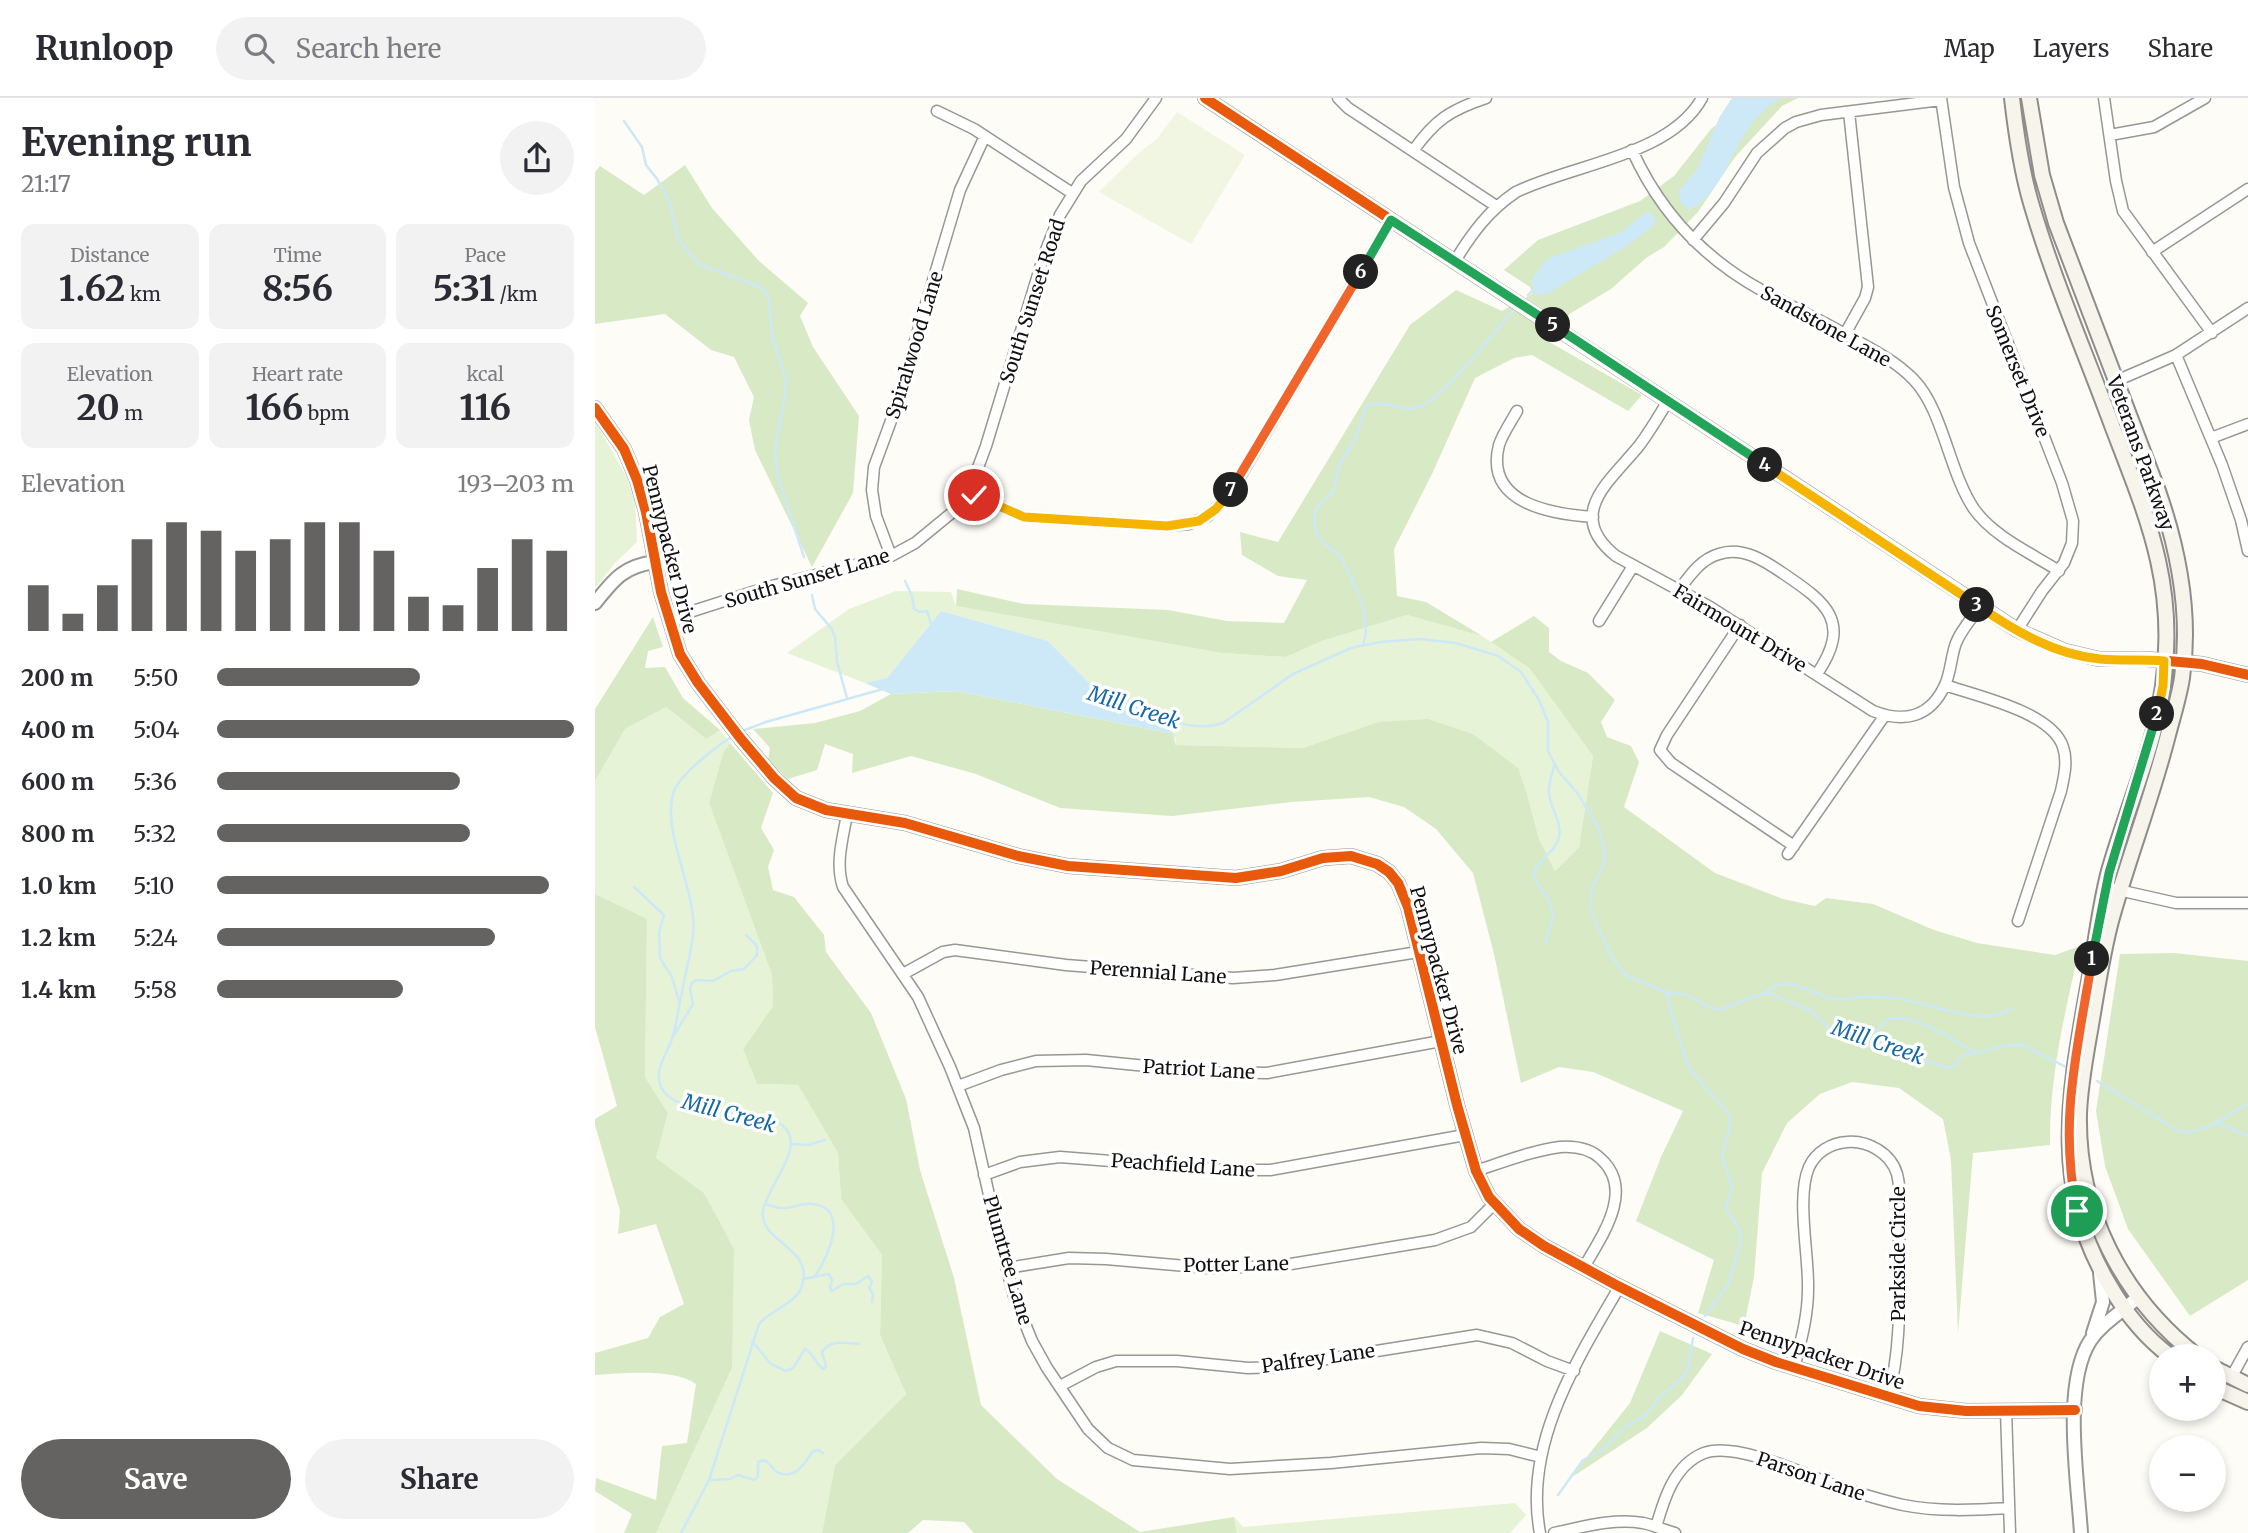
<!DOCTYPE html>
<html lang="en">
<head>
<meta charset="utf-8">
<style>
  :root { --surface:#fff; --page:#f2f2f3; --text:#2b2b33; --muted:#7c7c81; --line:#e1e1e2; --accent:#646362 }
  body { margin:0; font-family:Merriweather,serif; background:var(--page); color:var(--text); height:100vh; display:flex; flex-direction:column; font-size:26px; white-space:nowrap }
  * { box-sizing:border-box; margin:0 }
  p { font-size:23px; color:var(--muted) }
  .icon { flex:none; width:38px; height:38px; fill:none; stroke:currentColor; stroke-width:2; stroke-linecap:round; stroke-linejoin:round }
  .map { position:relative; flex:1; overflow:hidden }
  .sheet { display:flex; flex-direction:column; background:var(--surface); width:595px }
  .sheet>* { flex:none }
  .fabs { position:absolute; left:1554px; top:1246px; display:grid; gap:14px }
  .fabs a { display:grid; place-items:center; width:77px; height:77px; border-radius:50%; background:var(--surface); box-shadow:0 4px 10px #0003; font-size:35px }
  .pin { position:absolute; display:grid; place-items:center; width:60px; height:60px; color:#fff; margin:-30px; border:4px solid #fff; border-radius:50%; box-shadow:0 2px 7px #0007 }
  .km { position:absolute; width:35px; height:35px; margin:-18px; border-radius:50%; background:#222; color:#fff; font-size:19px; line-height:35px; text-align:center }
  .round { display:grid; place-items:center; flex:none; width:74px; height:74px; border-radius:37px; background:var(--page) }
  .overview { display:flex; align-items:center; justify-content:space-between; height:119px; padding:0 21px }
  h1 { font-size:38px; font-weight:700; line-height:52px }
  .figures { display:grid; grid-template-columns:repeat(3,1fr); gap:10px; height:119px; padding:7px 21px }
  .figures div { display:grid; align-content:center; border-radius:14px; background:var(--page); text-align:center }
  .figures b { font-size:35px; font-weight:700 }
  .figures small { font-size:19px; font-weight:400 }
  .figures p { font-size:19px }
  .chart { height:196px; padding:14px 21px }
  .chart p { display:flex; justify-content:space-between }
  .chart svg { width:100%; height:126px; margin-top:7px; stroke:var(--accent); stroke-width:6 }
  .cta { display:flex; gap:14px; margin-top:auto; padding:14px 21px }
  .cta a { flex:1; height:80px; border-radius:42px; background:var(--accent); color:#fff; font-size:28px; font-weight:700; line-height:80px; text-align:center }
  .cta a+a { background:var(--page); color:var(--text) }
  ul { padding:0 21px; list-style:none; font-size:23px }
  li { display:grid; grid-template-columns:112px 84px 1fr; align-items:center; height:52px }
  li i { height:18px; border-radius:9px; background:var(--accent) }
  header { display:flex; align-items:center; gap:42px; box-sizing:border-box; height:98px; padding:0 35px; background:var(--surface); border-bottom:2px solid var(--line) }
  header strong { font-size:33px }
  nav { display:flex; gap:38px; margin-inline-start:auto; font-size:24px }
  .search { width:490px; height:63px; background:var(--page); display:flex; align-items:center; gap:18px; box-sizing:border-box; padding:0 24px; border-radius:38px; color:var(--muted); font-size:26px }
  main { display:flex; flex:1; min-height:0 }
  .map>svg:first-child { display:block }
</style>
</head>
<body>
<header>
<strong>Runloop</strong>
<div class="search"><svg class="icon" aria-label="search" viewBox="0 0 24 24"><circle cx="10" cy="10" r="6"/><path d="M15 15l6 6"/></svg>Search here</div>
<nav><a>Map</a><a>Layers</a><a>Share</a></nav>
</header>
<main>
<section class="sheet">
<div class="overview"><div><h1>Evening run</h1><p>21:17</p></div><a class="round"><svg class="icon" aria-label="share" viewBox="0 0 24 24"><path d="M12 15V3M7 8l5-5 5 5M5 13v7h14v-7"/></svg></a></div>
<div class="figures">
<div><p>Distance</p><b>1.62<small> km</small></b></div>
<div><p>Time</p><b>8:56</b></div>
<div><p>Pace</p><b>5:31<small> /km</small></b></div>
</div>
<div class="figures">
<div><p>Elevation</p><b>20<small> m</small></b></div>
<div><p>Heart rate</p><b>166<small> bpm</small></b></div>
<div><p>kcal</p><b>116</b></div>
</div>
<div class="chart"><p><span>Elevation</span>193–203 m</p>
<svg viewBox="0 0 160 44" preserveAspectRatio="none"><path d="M5 44V28M15 44V38M25 44V28M35 44V12M45 44V6M55 44V9M65 44V16M75 44V12M85 44V6M95 44V6M105 44V16M115 44V32M125 44V35M135 44V22M145 44V12M155 44V16"/></svg>
</div>
<ul>
<li><b>200 m</b>5:50<i style="width:57%"></i></li>
<li><b>400 m</b>5:04<i style="width:100%"></i></li>
<li><b>600 m</b>5:36<i style="width:68%"></i></li>
<li><b>800 m</b>5:32<i style="width:71%"></i></li>
<li><b>1.0 km</b>5:10<i style="width:93%"></i></li>
<li><b>1.2 km</b>5:24<i style="width:78%"></i></li>
<li><b>1.4 km</b>5:58<i style="width:52%"></i></li>
</ul>
<div class="cta"><a>Save</a><a>Share</a></div>
</section>
<div class="map">
<svg width="1653" height="1435" viewBox="0 0 1653 1435">
  <rect width="100%" height="100%" fill="#fdfcf7"/>
  <path fill="#e7f3d7" d="M0,323L32,380L40,405L42,444L20,465L0,490Z
    M301,493L356,494L361,508L627,555L691,559L727,543L812,517L887,538L935,571L998,658L984,749L960,773L944,741L932,696L783,624L708,650L579,647L581,643L579,636L551,606L500,591L453,543L346,513L292,580L270,585L192,555L254,511Z
    M71,609L111,641L125,632L135,645L128,655L114,705L177,877L178,908L148,951L162,986L203,987L243,1055L246,1101L287,1157L285,1237L311,1296L240,1367L227,1435H61L137,1270L109,1095L61,1060L73,1015L50,979L52,822L0,796V683L30,631Z
    M920,1405L931,1417L915,1435H642L639,1419L648,1429Z"/>
  <path fill="#d8eac5" d="M1156,0H1203L1187,8L1140,59L1103,114L1069,149L1051,160L1016,191L976,215L949,241L1047,297L1033,313L937,257L919,260L880,280L837,376L799,451L802,498L831,504L887,538L812,517L727,543L691,559L627,555L361,508L362,491L429,506L573,512L632,523L689,525L712,482L683,478L647,457L645,434L683,444L815,227L861,192L907,213L937,196L935,189L909,172L943,142L1045,103L1079,78L1116,31Z
    M90,67L117,110L164,163L213,205L205,218L218,249L264,318L258,395L217,469L160,352L154,322L159,299L139,259L116,252L70,216L0,226V74L5,68L49,97Z
    M939,518L954,530V554L966,563L993,575L1020,602L1006,624L1012,639L1036,648L1044,664L1029,709L1120,775L1188,801L1220,808L1231,800L1278,806L1339,832L1382,845L1460,857L1485,848C1470,914 1454,980 1455,1047L1378,1055L1363,1235L1356,1062L1348,1021L1304,990L1257,984L1225,996L1192,1025L1167,1075L1159,1179L1149,1228L1103,1215L1119,1162L1041,1123L1066,1059L1088,1013L998,974L964,969L926,985L899,856L878,775L841,731L809,709L774,699L697,704L577,718L465,710L381,676L316,658L257,675L258,656L230,646L222,672L193,681L173,662L175,650L158,631L220,625L265,613L296,596L361,593L579,636L580,647L708,650L783,624L833,621L878,636L923,670L932,696L944,741L960,773L984,749L998,658L935,571L896,544Z
    M58,519L68,549L53,553L50,570L70,569L88,600L125,632L111,641L71,609L30,631L0,683V611Z
    M135,645L178,695L166,730L179,752L173,769L178,792L199,799L229,837L231,854L276,915L311,1001L325,1072L359,1180L386,1307L462,1381L545,1434L639,1419L642,1435H379L369,1424L328,1422L313,1435H227L240,1367L311,1296L285,1237L287,1157L246,1101L243,1055L203,987L162,986L148,951L178,908L177,877L114,705L128,655Z
    M0,796L52,821L50,979L73,1015L61,1060L109,1095L139,1151L137,1270L61,1435H29L37,1416L0,1393L1,1380L61,1402L67,1348L92,1345L101,1286C80,1270 26,1275 0,1277V1255L53,1240L65,1219L89,1206L61,1126L23,1136L25,1113L0,1027V1021L22,1008L0,929Z
    M1579,855L1653,863V1182L1595,1218L1533,1131L1510,1068L1501,1013L1525,856Z
    M1065,1233L1117,1256L1087,1297L1052,1330L974,1381L1035,1305Z"/>
  <path fill="#f0f6e1" d="M582,14L650,57L596,146L504,94L545,54L562,41Z"/>
  <path fill="#cde8f7" d="M1137,0H1187C1138,23 1136,93 1094,112L1085,104L1084,92L1101,73L1124,20Z
    M1051,114L1056,115L1060,120V126L1032,148L952,196L940,197L936,184L948,165L957,159L1025,135Z
    M346,513L453,543L500,591L551,606L579,636L361,593L296,596L270,585L292,580Z"/>
  <g fill="none" stroke-linecap="round" stroke-linejoin="round">
    <path stroke="#cde8f7" stroke-width="2.5" d="M29,23L47,49L51,67L62,81L74,103L83,141L104,166L163,188L170,193L174,201L177,238L191,282L190,298L180,351L183,379L209,459
      M933,197L940,190
      M310,483L317,498L319,511L325,514L332,513L336,526
      M217,497L220,511L236,530L240,539L242,564L252,600
      M768,547L771,534L767,504L747,461L727,443L722,436L719,423L721,411L738,394L745,366L760,341L772,308C790,300 806,315 824,309C844,304 901,232 918,213
      M560,618C583,625 604,633 628,625L698,576L756,550L785,544L825,541L861,545L903,558L926,574L944,602L953,624V653L957,661L964,674L983,696L1003,729L1010,755L1009,767L997,790L995,810L1015,856L1030,877L1071,894L1092,897L1116,910L1127,911L1166,896H1176L1216,913L1237,932L1252,937L1278,938L1302,952L1350,969C1363,971 1360,962 1369,957L1415,947H1428L1471,969
      M147,633L171,624L288,591
      M39,789L69,817L64,834L65,860L77,879L84,903
      M951,846C951,836 955,831 957,823C961,806 946,793 939,780C937,762 961,756 964,739C967,723 955,710 954,695C953,687 957,676 959,668
      M1169,895C1194,873 1212,896 1238,901C1247,903 1256,900 1265,899C1275,898 1286,899 1297,900C1327,901 1391,933 1416,910
      M1071,896L1093,969L1136,1019L1135,1029L1127,1056L1137,1090L1131,1110L1144,1131L1146,1144L1133,1187L1110,1218
      M79,937L98,906L95,891L97,885L101,882L118,883L136,873L149,871L162,857V848L151,837
      M1278,938C1283,932 1287,925 1293,922C1315,912 1360,943 1379,954
      M1502,983L1584,1033C1607,1039 1634,1016 1653,1005
      M1620,1024L1653,1038
      M196,1046L213,1047L230,1042
      M170,1106C175,1107 181,1110 186,1110C197,1111 207,1104 218,1106C256,1110 232,1161 220,1178
      M208,1181L234,1176L237,1182L235,1190L237,1193L248,1186H261L273,1178L277,1184L274,1190L278,1196L277,1204
      M157,1243L176,1266L191,1273L198,1270L210,1251C219,1255 220,1267 229,1271L231,1268L227,1254C235,1241 251,1245 264,1246
      M114,1382L135,1381L143,1377L159,1382L163,1379V1364L170,1362C175,1365 177,1371 182,1374C200,1383 210,1365 218,1353L224,1352L228,1355
      M963,1397L988,1362L1008,1352L1031,1328L1050,1318L1064,1300L1088,1279L1093,1271L1098,1240
      M86,1435L114,1382L164,1226C175,1212 201,1206 207,1188C219,1148 164,1145 168,1113C171,1089 214,1047 187,1027C162,1008 76,1022 65,986C60,970 72,956 77,941C82,926 83,910 87,894C90,876 96,856 98,837C103,794 67,737 78,696C82,678 122,648 138,638"/>
    <defs>
      <path id="minor" d="M743,0L753,10L901,108
        M1346,0L1359,89L1374,145L1467,385L1478,423L1477,445L1469,465L1447,493L1422,532
        M1509,0L1521,83L1528,113L1617,235
        M342,13L379,31L477,95
        M1515,37L1559,29L1610,0
        M1037,52C1065,114 1109,161 1168,193C1194,208 1222,220 1248,235C1272,249 1299,261 1319,282C1348,312 1354,374 1379,411C1399,439 1436,455 1464,473
        M818,53C840,22 855,12 891,0
        M1098,142L1129,105L1162,55L1190,30L1201,24L1226,17L1346,2
        M1557,154L1653,91
        M860,163C877,135 894,112 921,94C978,66 1075,58 1107,0
        M1250,236L1270,200L1273,189L1254,14
        M1581,257L1627,367L1646,422L1653,453
        M1521,283L1581,257L1653,210
        M1073,303C1063,319 1054,335 1043,349C1015,383 969,417 1021,458L1115,509L1278,613C1309,625 1335,620 1350,587C1356,574 1356,558 1361,545C1366,532 1377,520 1385,509
        M922,313C916,324 908,335 904,347C889,406 957,416 998,419
        M1616,340L1653,326
        M372,394L429,419L572,428L594,426L613,418L629,402L643,382L796,122
        M296,458L281,418L277,392L279,369L297,320L365,92L390,38
        M1084,492C1095,477 1106,461 1124,456C1148,448 1170,463 1189,476C1232,505 1257,524 1222,576
        M73,521L173,489L296,458L320,445L359,413L378,383L391,348L449,157L465,117L486,83L531,41L561,0
        M1004,523L1038,468
        M1145,527L1072,637L1065,652L1076,665L1199,748
        M1350,587C1382,598 1457,614 1468,649C1473,663 1469,679 1466,693L1423,823
        M252,716C248,740 240,765 248,789L323,899L355,969L379,1030L403,1137L419,1198L437,1243L452,1270L493,1331L513,1350L538,1362L635,1371L736,1365L886,1350L914,1351L946,1359
        M1193,756L1290,617
        M1519,791L1581,805H1653
        M308,876L348,854L360,852L471,867L638,880L680,877L823,854
        M363,988L406,972L441,963L491,962L612,974L672,975L846,943
        M881,1073C908,1064 936,1053 965,1049C980,1048 995,1050 1006,1061C1040,1092 1007,1138 989,1169
        M389,1077L425,1064L465,1059L632,1072H675L870,1037
        M412,1170L474,1160L511,1161L614,1170L684,1168L840,1142L876,1129L899,1106
        M1199,1270C1206,1243 1213,1218 1213,1191C1214,1157 1201,1099 1214,1069C1221,1054 1236,1045 1252,1044C1272,1042 1296,1055 1302,1076C1307,1095 1305,1125 1304,1145C1304,1197 1307,1249 1293,1299
        M1637,1278L1653,1249
        M465,1288L501,1269L521,1263H582L653,1270L681,1269L882,1237L917,1245L952,1263L979,1273
        M1411,1312L1415,1435
        M1061,1429C1069,1401 1079,1367 1109,1355C1140,1343 1209,1376 1241,1388C1263,1395 1285,1402 1308,1407C1343,1414 1379,1412 1414,1410
        M945,1435C928,1346 982,1262 1025,1188
        M959,1435C988,1429 1018,1420 1048,1425C1058,1427 1069,1432 1080,1435"/>
      <path id="tertiary" d="M610,0L1422,532L1470,553L1504,561H1551L1607,566L1653,577
        M0,310L29,351L42,382L51,414L66,494L85,556L103,585L146,641L179,680L201,700L231,712L310,725L423,758L473,768L641,780L686,773L728,760L756,758L782,766L794,774L803,785L813,809L862,1007L881,1073L894,1099L924,1131L949,1148L1021,1187L1148,1251L1181,1264L1324,1308L1371,1313L1480,1312
        M0,505C19,481 29,468 60,464
        M1498,1235L1508,1204L1505,1175
        M1486,1435C1483,1384 1467,1287 1495,1243C1507,1225 1527,1214 1542,1200"/>
      <path id="secondary" d="M1417,0C1421,35 1426,71 1436,105C1458,181 1491,256 1518,330C1553,421 1582,487 1568,588C1559,651 1531,712 1514,773C1505,807 1501,843 1495,878C1476,987 1453,1087 1515,1188C1530,1214 1551,1240 1575,1258
        M1434,0L1447,77L1461,125L1563,393C1584,453 1596,517 1587,580C1584,599 1578,618 1573,637C1557,700 1533,761 1516,823C1507,857 1502,892 1496,927C1491,956 1485,986 1484,1016C1482,1113 1527,1199 1602,1258
        M1619,1270L1653,1287
        M1619,1289L1653,1304"/>
    </defs>
    <use href="#minor" stroke="#979795" stroke-width="13"/>
    <use href="#tertiary" stroke="#979795" stroke-width="16"/>
    <use href="#secondary" stroke="#8e8d8b" stroke-width="18"/>
    <use href="#minor" stroke="#fffffe" stroke-width="10"/>
    <use href="#tertiary" stroke="#fffffe" stroke-width="12"/>
    <use href="#secondary" stroke="#f6f4eb" stroke-width="14"/>
    <defs>
      <path id="cycleway" d="M610,0L1422,532L1470,553L1504,561H1551L1607,566L1653,577
        M0,310L29,351L42,382L51,414L66,494L85,556L103,585L146,641L179,680L201,700L231,712L310,725L423,758L473,768L641,780L686,773L728,760L756,758L782,766L794,774L803,785L813,809L862,1007L881,1073L894,1099L924,1131L949,1148L1021,1187L1148,1251L1181,1264L1324,1308L1371,1313L1480,1312"/>
    </defs>
    <use href="#cycleway" stroke="#fff" stroke-width="15"/>
    <use href="#cycleway" stroke="#e8590c" stroke-width="10"/>
  </g>
  <g fill="none" stroke-linecap="round" stroke-linejoin="round">
    <defs>
      <path id="split-1" d="M1482,1113C1463,1021 1483,951 1497,861"/>
      <path id="split-2" d="M1497,861L1514,775L1562,616"/>
      <path id="split-3" d="M1382,507C1418,532 1460,557 1505,561C1526,563 1548,561 1569,563L1568,588L1562,616"/>
      <path id="split-4" d="M1170,367L1382,507"/>
      <path id="split-5" d="M958,227L1170,367"/>
      <path id="split-6" d="M766,174L796,122L958,227"/>
      <path id="split-7" d="M636,392L766,174"/>
      <path id="split-8" d="M379,397L429,419L572,428L604,423L621,411L636,392"/>
    </defs>
    <use href="#split-1" stroke="#fff" stroke-width="14"/>
    <use href="#split-2" stroke="#fff" stroke-width="14"/>
    <use href="#split-3" stroke="#fff" stroke-width="14"/>
    <use href="#split-4" stroke="#fff" stroke-width="14"/>
    <use href="#split-5" stroke="#fff" stroke-width="14"/>
    <use href="#split-6" stroke="#fff" stroke-width="14"/>
    <use href="#split-7" stroke="#fff" stroke-width="14"/>
    <use href="#split-8" stroke="#fff" stroke-width="14"/>
    <use href="#split-1" stroke="#f0652b" stroke-width="9"/>
    <use href="#split-2" stroke="#22a559" stroke-width="9"/>
    <use href="#split-3" stroke="#f5b400" stroke-width="9"/>
    <use href="#split-4" stroke="#f5b400" stroke-width="9"/>
    <use href="#split-5" stroke="#22a559" stroke-width="9"/>
    <use href="#split-6" stroke="#22a559" stroke-width="9"/>
    <use href="#split-7" stroke="#f0652b" stroke-width="9"/>
    <use href="#split-8" stroke="#f5b400" stroke-width="9"/>
  </g>
  <g text-anchor="middle" dominant-baseline="central" stroke-width="7" stroke-linejoin="round" paint-order="stroke">
    <g font-size="19" fill="#111" stroke="#fff">
      <text transform="translate(437 203) rotate(-72)">South Sunset Road</text>
      <text transform="translate(1231 228) rotate(29)">Sandstone Lane</text>
      <text transform="translate(319 247) rotate(-73)">Spiralwood Lane</text>
      <text transform="translate(1423 273) rotate(68)">Somerset Drive</text>
      <text transform="translate(1546 355) rotate(70)">Veterans Parkway</text>
      <text transform="translate(75 451) rotate(76)">Pennypacker Drive</text>
      <text transform="translate(212 480) rotate(-16)">South Sunset Lane</text>
      <text transform="translate(1145 530) rotate(31)">Fairmount Drive</text>
      <text transform="translate(844 872) rotate(75)">Pennypacker Drive</text>
      <text transform="translate(563 874) rotate(4)">Perennial Lane</text>
      <text transform="translate(604 971) rotate(3)">Patriot Lane</text>
      <text transform="translate(588 1067) rotate(4)">Peachfield Lane</text>
      <text transform="translate(1303 1156) rotate(-90)">Parkside Circle</text>
      <text transform="translate(413 1162) rotate(74)">Plumtree Lane</text>
      <text transform="translate(641 1166) rotate(-1)">Potter Lane</text>
      <text transform="translate(1227 1257) rotate(19)">Pennypacker Drive</text>
      <text transform="translate(723 1260) rotate(-8)">Palfrey Lane</text>
      <text transform="translate(1216 1378) rotate(19)">Parson Lane</text>
    </g>
    <g font-size="21" font-style="italic" fill="#1768a6" stroke="#fff">
      <text transform="translate(539 609) rotate(18)">Mill Creek</text>
      <text transform="translate(1283 944) rotate(19)">Mill Creek</text>
      <text transform="translate(134 1015) rotate(15)">Mill Creek</text>
    </g>
  </g>
</svg>
<div class="fabs">
<a>+</a>
<a>−</a>
</div>
<div class="pin" style="left:1482px;top:1113px;background:#1e9e55"><svg class="icon" aria-label="arrive" viewBox="0 0 24 24"><path d="M6 21V4h12l-3 4 3 4H6"/></svg></div>
<div class="pin" style="left:379px;top:397px;background:#d93025"><svg class="icon" aria-label="check" viewBox="0 0 24 24"><path d="M5 12l5 5 9-10"/></svg></div>
<b class="km" style="left:1497px;top:861px">1</b>
<b class="km" style="left:1562px;top:616px">2</b>
<b class="km" style="left:1382px;top:507px">3</b>
<b class="km" style="left:1170px;top:367px">4</b>
<b class="km" style="left:958px;top:227px">5</b>
<b class="km" style="left:766px;top:174px">6</b>
<b class="km" style="left:636px;top:392px">7</b>
</div>
</main>
</body>
</html>
